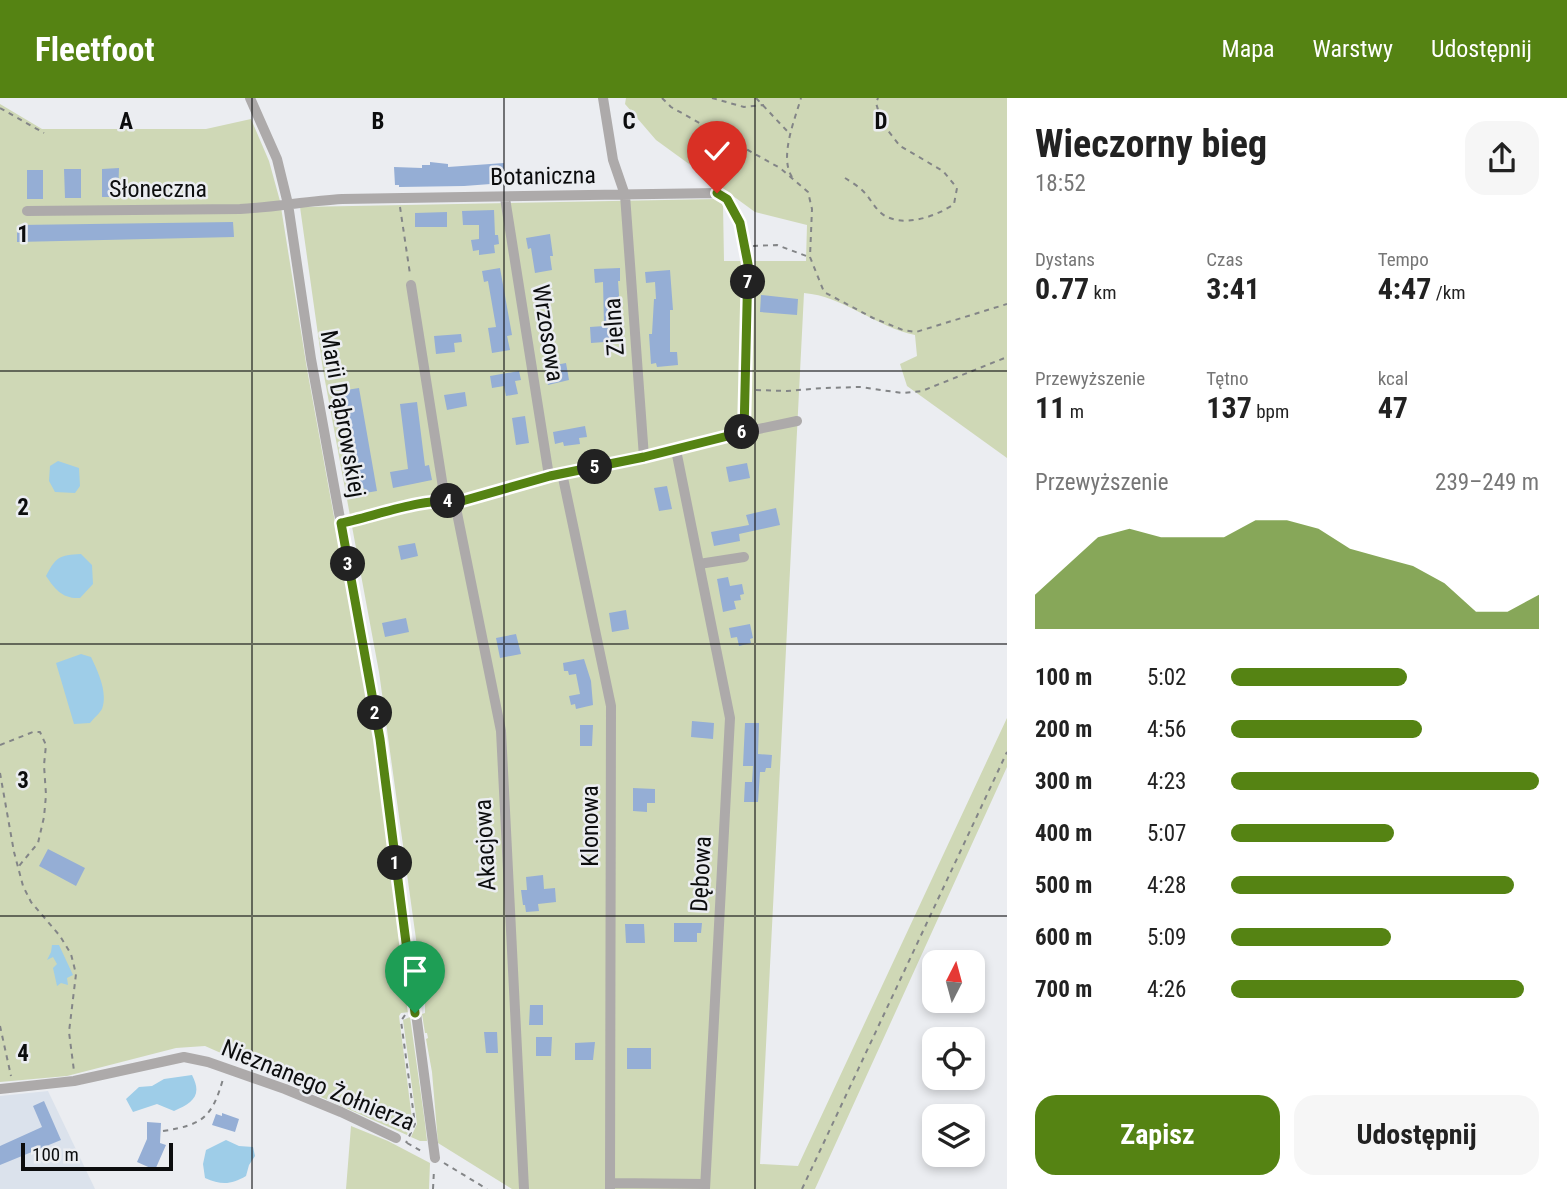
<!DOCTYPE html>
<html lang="pl">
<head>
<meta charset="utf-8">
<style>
  :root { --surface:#fff; --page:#f6f6f6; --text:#222; --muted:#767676; --accent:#558313 }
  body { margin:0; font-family:"Roboto Condensed",sans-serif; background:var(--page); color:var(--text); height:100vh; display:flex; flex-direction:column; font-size:26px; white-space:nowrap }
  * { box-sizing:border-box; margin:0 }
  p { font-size:23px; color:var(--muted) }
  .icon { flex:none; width:38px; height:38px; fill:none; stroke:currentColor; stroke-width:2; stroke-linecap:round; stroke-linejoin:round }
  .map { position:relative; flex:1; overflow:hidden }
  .drawer { display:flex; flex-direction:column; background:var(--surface); width:560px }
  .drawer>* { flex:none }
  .needle { width:46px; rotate:6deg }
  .tools { position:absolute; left:922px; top:852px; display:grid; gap:14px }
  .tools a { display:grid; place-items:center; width:63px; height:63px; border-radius:14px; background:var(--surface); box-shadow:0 4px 10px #0003; font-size:35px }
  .scale { position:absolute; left:21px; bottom:18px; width:152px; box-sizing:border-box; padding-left:7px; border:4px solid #0c0d0e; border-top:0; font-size:19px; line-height:24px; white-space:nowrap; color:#0c0d0e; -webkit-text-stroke:5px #ebedf1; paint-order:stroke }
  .pin { position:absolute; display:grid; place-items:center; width:60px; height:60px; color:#fff; margin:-72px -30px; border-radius:50% 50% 50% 0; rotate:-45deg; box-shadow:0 0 7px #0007 }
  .pin .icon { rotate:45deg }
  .km { position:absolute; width:35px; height:35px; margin:-18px; border-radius:50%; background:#222; color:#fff; font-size:19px; line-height:35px; text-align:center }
  .round { display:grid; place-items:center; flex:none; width:74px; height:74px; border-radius:21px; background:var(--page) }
  .headline { display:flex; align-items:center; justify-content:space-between; height:119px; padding:0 28px }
  h1 { font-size:38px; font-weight:700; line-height:52px }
  .stats { display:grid; grid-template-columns:repeat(3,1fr); gap:10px; height:119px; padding:7px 28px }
  .stats div { display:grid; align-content:center }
  .stats b { font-size:30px; font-weight:700 }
  .stats small { font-size:19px; font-weight:400 }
  .stats p { font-size:19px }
  .chart { height:196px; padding:14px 28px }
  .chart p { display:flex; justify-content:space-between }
  .chart svg { width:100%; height:126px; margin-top:7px; fill:var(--accent); opacity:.7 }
  .cta { display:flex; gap:14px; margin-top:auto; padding:14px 28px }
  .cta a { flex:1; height:80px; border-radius:21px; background:var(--accent); color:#fff; font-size:28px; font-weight:700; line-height:80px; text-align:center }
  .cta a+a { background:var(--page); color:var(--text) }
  ul { padding:0 28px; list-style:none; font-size:23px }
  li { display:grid; grid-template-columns:112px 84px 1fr; align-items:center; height:52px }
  li i { height:18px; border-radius:9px; background:var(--accent) }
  header { display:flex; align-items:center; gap:42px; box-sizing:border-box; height:98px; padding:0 35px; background:var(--accent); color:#fff }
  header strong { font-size:33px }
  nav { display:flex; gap:38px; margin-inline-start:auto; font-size:24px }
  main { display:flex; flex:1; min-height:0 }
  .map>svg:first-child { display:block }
</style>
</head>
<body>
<header>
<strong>Fleetfoot</strong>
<nav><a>Mapa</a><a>Warstwy</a><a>Udostępnij</a></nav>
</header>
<main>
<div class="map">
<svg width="1007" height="1091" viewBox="0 0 1007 1091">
  <rect width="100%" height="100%" fill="#ebedf1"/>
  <path fill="#dbe2ec" d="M48,993L95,1091H0V998Z"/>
  <path fill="#cfd8b6" d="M626,0H1007V360L907,288L900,266L917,258L915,237C876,229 843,198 804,195L760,1066L798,1068L1007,620V669L815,1091H512L438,1045L432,974L426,941L428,940L427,935H425L422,916L425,915V906L379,574L323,272L300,109L717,101L723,106L724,163H806L807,127L755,114L656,42L625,6Z
    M0,6L42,31H206L251,21L269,63L280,103L307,271L371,621L410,914L401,915L399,918L412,1021L407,1037L205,948L176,950L67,978L0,984Z
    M410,919L425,1025L427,1043H420L411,1039L417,1026L403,922Z
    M351,1028L388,1043L430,1065L429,1091H346Z"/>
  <path fill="#9ecde8" d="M58,363L79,370L80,388L75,395L55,394L49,383L50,368Z
    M81,456L92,467L93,486L80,500C62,501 55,491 46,478C56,459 59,457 81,456Z
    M81,556L91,559C98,574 108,594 102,611C100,615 93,621 90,625L74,626L56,565Z
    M52,847H59L73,877L67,880L68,887L61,885L57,888L53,870L57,866L53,859L47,862L51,854Z
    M192,977C203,998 192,1005 174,1013L157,1006L133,1014L126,1001L139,989L152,988L164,981Z
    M226,1042L239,1048L253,1049L255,1058L249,1067L246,1078C231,1087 221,1087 205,1080L203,1066L206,1052Z"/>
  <path fill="#95aed5" d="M430,64L448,66V69L504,65V85L464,88L399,89V87H395L394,69L422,70V67H430Z
    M119,70L118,99H102V71Z
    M64,71H81V100H65Z
    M27,72H43V101H27Z
    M494,112L495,137H498L499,146L494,147L495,155L479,157V152L473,153L471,142L479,141V127H463L462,113Z
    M447,114V129H415V115Z
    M233,124L234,139L17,144V130L19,127Z
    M550,136L553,158H550L552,172L535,175L531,150L528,151L526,140Z
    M500,170L512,237L507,238L510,252L492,255L488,230L496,229L488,183L484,184L482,173Z
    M620,170V183H618L622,238L618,239V243L591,245L590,229L604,228L603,184L595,185L594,171Z
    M670,172L673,212H670V254H677L678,267L657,269L656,265L651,266L649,236H652L654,201H656L655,184L646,185L645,174Z
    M761,197L798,201L797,217L760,214Z
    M461,236L462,244L454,245L455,254L436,256L434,238Z
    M566,265L569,282L548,287L545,269Z
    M519,273L521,282L515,283L518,296L506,298L504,288L492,290L490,278Z
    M359,290L377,393L365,395L364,390L357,391L340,293Z
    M465,294L467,308L447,312L444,297Z
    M417,304L425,368L429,367L432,382L393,390L390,374L408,371L400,306Z
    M525,318L529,345L516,347L512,320Z
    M585,328L587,339L579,340L580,346L564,348L563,344L555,346L553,334Z
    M747,365L750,380L729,384L726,369Z
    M667,388L672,411L659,413L654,390Z
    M776,410L780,427L739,436L740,443L714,448L711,434L749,427L746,417Z
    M415,445L418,458L401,462L398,448Z
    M728,479L730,488L742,486L744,496L740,497L741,502L734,503L736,511L723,514L717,481Z
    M626,512L629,531L612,534L609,515Z
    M406,520L409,534L385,539L382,525Z
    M750,526L753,540L750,541L751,545L739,548L737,539L731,540L729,530Z
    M516,536L521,556L500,560L496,540Z
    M584,561L591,583L593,607L576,611L575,606L571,607L569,598L580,596L576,576L569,577L568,573H564L563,565Z
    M692,623L714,625L713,641L691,639Z
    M745,625H759L758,656L772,657L771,670H766L765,674H760L758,704H744L745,684H752L753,668H743Z
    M580,627H593L592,648H580Z
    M633,690L655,691V705H647V714L633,713Z
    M48,751L85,770L76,788L39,768Z
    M543,777L544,791L555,790L556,804L538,806L539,813L526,814L525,807H523L521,792H527L526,779Z
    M674,825H702L701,835H697V844H674Z
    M625,826H644L645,845H626Z
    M530,907H543V927H529Z
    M484,934H497L498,955H486Z
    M536,939H552L551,958H536Z
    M595,944L593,962H575V945Z
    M627,950H651V971H627Z
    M44,1003L61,1042L0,1067V1048L42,1029L33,1008Z
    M222,1015L239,1021L235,1034L212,1027L216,1016L222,1018Z
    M147,1024L161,1025L160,1045L166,1047L155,1072L137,1064L147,1041Z"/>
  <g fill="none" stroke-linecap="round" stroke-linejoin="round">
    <path stroke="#838587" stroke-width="2" stroke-dasharray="5 5" stroke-linecap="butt" d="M662,0L671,9L780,70L808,94L812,111L810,159L824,194L873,220L903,232L916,234L1007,206
      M712,0L744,9L764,7
      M756,0L789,35
      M0,10L44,35
      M792,79C779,59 795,21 801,0
      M845,80C851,84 858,88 863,93C870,100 874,109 881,115C900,131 936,119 954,106L957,90L943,73L900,48L882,25L876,5L878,0
      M400,109L410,176
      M753,148L777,147L809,159
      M756,292L787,293L823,290L860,289L902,295L922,293L1007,259
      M0,647L33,634H40L46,647L44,667L46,697L44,719L38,745L19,768
      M0,675L14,754L23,788L31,804L60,838L71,856L76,876L69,934L74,973
      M405,917L401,923L415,1026L406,1045
      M0,928L11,978
      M163,1033C202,1027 212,1020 223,981
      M407,1045L423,1054
      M444,1065L487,1091
      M433,1091L434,1072
      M802,1091L1007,654"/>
    <path stroke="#adaaaa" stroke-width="10" d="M250,0L277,61L288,106L311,261L380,641L435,1060
      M603,0L613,62L625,97L644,359
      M505,100L549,378
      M27,113L240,111C275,109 308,103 342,101L717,95L727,101L740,125L748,166L746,291L744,334
      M411,187L445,402
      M676,352L730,620L705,1091
      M562,375L611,608L610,1091
      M455,405L501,633L524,1091
      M341,425C369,420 430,397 455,405L549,378L644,359L744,334L797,323
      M699,466L744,459
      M0,991L74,983L184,959L208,964L285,991L341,1014L396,1040
      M610,1085L705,1086"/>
  </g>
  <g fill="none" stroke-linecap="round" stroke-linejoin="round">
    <defs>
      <path id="route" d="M415,915L380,641L341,425C369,420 430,397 455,405L550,378L644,359L744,334L748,166L740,125L727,101L717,95"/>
    </defs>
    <use href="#route" stroke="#fff" stroke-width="14"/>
    <use href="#route" stroke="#558313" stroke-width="9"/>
  </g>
  <path fill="none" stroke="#0c0d0e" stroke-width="2" stroke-opacity="0.55" d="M252,0V1091M504,0V1091M755,0V1091M0,273H1007M0,546H1007M0,818H1007"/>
  <g text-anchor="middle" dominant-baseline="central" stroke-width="5" stroke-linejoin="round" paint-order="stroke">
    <g font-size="24" fill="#0c0d0e" stroke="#ebedf1">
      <text transform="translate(543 78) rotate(-1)">Botaniczna</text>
      <text x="158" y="91">Słoneczna</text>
      <text transform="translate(614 229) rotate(-94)">Zielna</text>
      <text transform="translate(548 235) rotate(81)">Wrzosowa</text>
      <text transform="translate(343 316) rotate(80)">Marii Dąbrowskiej</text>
      <text transform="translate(590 728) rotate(-90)">Klonowa</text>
      <text transform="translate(485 747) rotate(-93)">Akacjowa</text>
      <text transform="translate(701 776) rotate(-87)">Dębowa</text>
      <text transform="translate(318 987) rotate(22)">Nieznanego Żołnierza</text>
    </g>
  </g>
  <g font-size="23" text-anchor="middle" font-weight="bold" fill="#0c0d0e" stroke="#ebedf1" stroke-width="5" stroke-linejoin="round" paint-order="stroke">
    <text x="126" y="31">A</text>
    <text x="378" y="31">B</text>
    <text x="629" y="31">C</text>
    <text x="881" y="31">D</text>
    <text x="23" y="144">1</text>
    <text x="23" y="417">2</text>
    <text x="23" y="690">3</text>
    <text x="23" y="963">4</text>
  </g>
</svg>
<div class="tools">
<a><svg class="needle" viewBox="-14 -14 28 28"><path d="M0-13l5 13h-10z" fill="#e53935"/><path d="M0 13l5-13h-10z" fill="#767676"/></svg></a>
<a><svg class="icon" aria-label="locate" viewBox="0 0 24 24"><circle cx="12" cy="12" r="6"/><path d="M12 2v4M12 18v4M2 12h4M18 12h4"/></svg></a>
<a><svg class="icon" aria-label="layers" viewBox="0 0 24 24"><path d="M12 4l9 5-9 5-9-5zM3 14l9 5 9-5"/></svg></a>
</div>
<div class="scale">100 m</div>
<div class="pin" style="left:415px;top:915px;background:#1e9e55"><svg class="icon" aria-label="arrive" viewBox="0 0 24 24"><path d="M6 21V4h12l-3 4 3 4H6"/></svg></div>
<div class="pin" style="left:717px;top:95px;background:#d93025"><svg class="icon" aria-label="check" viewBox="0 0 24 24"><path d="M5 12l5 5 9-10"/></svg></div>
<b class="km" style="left:395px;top:765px">1</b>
<b class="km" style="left:375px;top:615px">2</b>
<b class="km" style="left:348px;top:466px">3</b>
<b class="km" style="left:448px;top:403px">4</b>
<b class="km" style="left:595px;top:369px">5</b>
<b class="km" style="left:742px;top:334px">6</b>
<b class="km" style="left:748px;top:184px">7</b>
</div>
<section class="drawer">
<div class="headline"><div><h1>Wieczorny bieg</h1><p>18:52</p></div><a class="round"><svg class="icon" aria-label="share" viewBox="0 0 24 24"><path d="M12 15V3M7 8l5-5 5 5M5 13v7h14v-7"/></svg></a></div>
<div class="stats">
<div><p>Dystans</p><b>0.77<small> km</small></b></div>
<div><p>Czas</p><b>3:41</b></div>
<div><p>Tempo</p><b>4:47<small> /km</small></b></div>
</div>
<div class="stats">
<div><p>Przewyższenie</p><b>11<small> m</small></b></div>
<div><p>Tętno</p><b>137<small> bpm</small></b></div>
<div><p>kcal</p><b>47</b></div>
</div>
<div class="chart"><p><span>Przewyższenie</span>239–249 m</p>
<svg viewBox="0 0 160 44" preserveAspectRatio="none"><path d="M0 44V32L10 22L20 12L30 9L40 12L50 12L60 12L70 6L80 6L90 9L100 16L110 19L120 22L130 28L140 38L150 38L160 32V44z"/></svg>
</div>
<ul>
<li><b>100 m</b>5:02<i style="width:57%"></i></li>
<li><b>200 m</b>4:56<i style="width:62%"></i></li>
<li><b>300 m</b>4:23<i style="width:100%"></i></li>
<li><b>400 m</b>5:07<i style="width:53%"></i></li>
<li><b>500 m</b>4:28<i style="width:92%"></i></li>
<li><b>600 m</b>5:09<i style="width:52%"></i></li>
<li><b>700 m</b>4:26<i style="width:95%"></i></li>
</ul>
<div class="cta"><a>Zapisz</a><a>Udostępnij</a></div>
</section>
</main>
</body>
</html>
